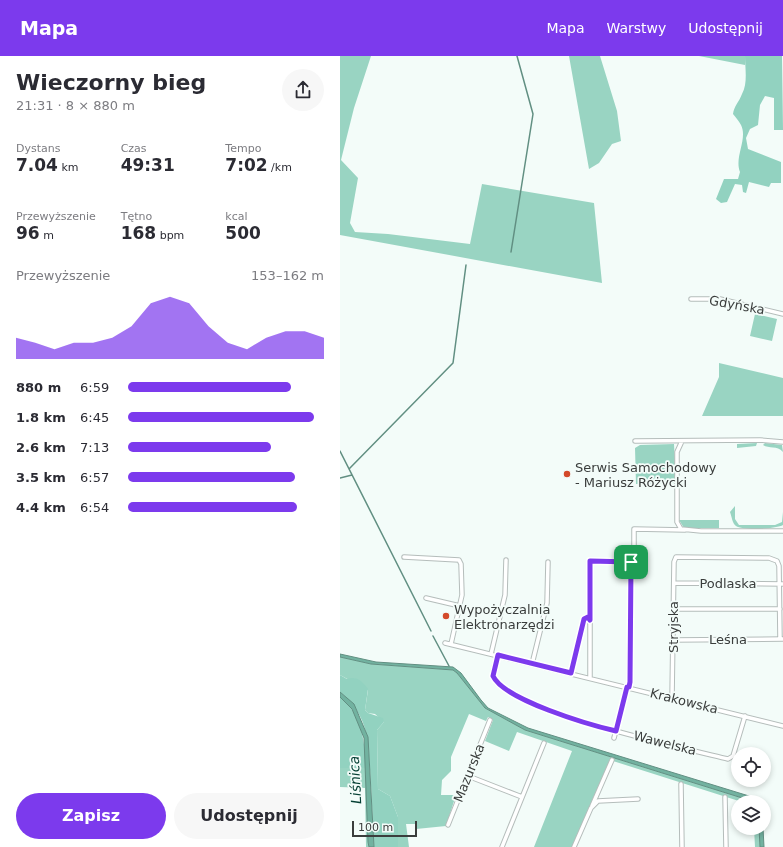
<!DOCTYPE html>
<html lang="pl">
<head>
<meta charset="utf-8">
<style>
  :root { --surface:#fff; --page:#f7f7f7; --text:#2b2b33; --muted:#7c7c81; --accent:#7c3aed }
  body { margin:0; font-family:"DejaVu Sans",sans-serif; background:var(--page); color:var(--text); height:100vh; display:flex; flex-direction:column; font-size:15px; white-space:nowrap }
  * { box-sizing:border-box; margin:0 }
  p { font-size:13px; color:var(--muted) }
  .icon { flex:none; width:22px; height:22px; fill:none; stroke:currentColor; stroke-width:2; stroke-linecap:round; stroke-linejoin:round }
  .map { position:relative; flex:1; overflow:hidden }
  .drawer { display:flex; flex-direction:column; background:var(--surface); width:340px }
  .drawer>* { flex:none }
  .fabs { position:absolute; left:391px; top:691px; display:grid; gap:8px }
  .fabs a { display:grid; place-items:center; width:40px; height:40px; border-radius:50%; background:var(--surface); box-shadow:0 2px 6px #0003; font-size:20px }
  .scale { position:absolute; left:12px; bottom:10px; width:65px; box-sizing:border-box; padding-left:4px; border:2px solid #3a3d3c; border-top:0; font-size:11px; line-height:14px; white-space:nowrap; color:#3a3d3c; -webkit-text-stroke:3px #f3fcf9; paint-order:stroke }
  .pin { position:absolute; display:grid; place-items:center; width:34px; height:34px; color:#fff; margin:-17px; border-radius:8px; box-shadow:0 2px 6px #0006 }
  .round { display:grid; place-items:center; flex:none; width:42px; height:42px; border-radius:21px; background:var(--page) }
  .headline { display:flex; align-items:center; justify-content:space-between; height:68px; padding:0 16px }
  h1 { font-size:22px; font-weight:600; line-height:30px }
  .metrics { display:grid; grid-template-columns:repeat(3,1fr); gap:6px; height:68px; padding:4px 16px }
  .metrics div { display:grid; align-content:center }
  .metrics b { font-size:17px; font-weight:600 }
  .metrics small { font-size:11px; font-weight:400 }
  .metrics p { font-size:11px }
  .chart { height:112px; padding:8px 16px }
  .chart p { display:flex; justify-content:space-between }
  .chart svg { width:100%; height:72px; margin-top:4px; fill:var(--accent); opacity:.7 }
  .primary-button { display:flex; gap:8px; margin-top:auto; padding:8px 16px }
  .primary-button a { flex:1; height:46px; border-radius:24px; background:var(--accent); color:#fff; font-size:16px; font-weight:600; line-height:46px; text-align:center }
  .primary-button a+a { background:var(--page); color:var(--text) }
  ul { padding:0 16px; list-style:none; font-size:13px }
  li { display:grid; grid-template-columns:64px 48px 1fr; align-items:center; height:30px }
  li i { height:10px; border-radius:5px; background:var(--accent) }
  header { display:flex; align-items:center; gap:24px; box-sizing:border-box; height:56px; padding:0 20px; background:var(--accent); color:#fff }
  header strong { font-size:19px }
  nav { display:flex; gap:22px; margin-inline-start:auto; font-size:14px }
  main { display:flex; flex:1; min-height:0 }
  .map>svg:first-child { display:block }
</style>
</head>
<body>
<header>
<strong>Mapa</strong>
<nav><a>Mapa</a><a>Warstwy</a><a>Udostępnij</a></nav>
</header>
<main>
<section class="drawer">
<div class="headline"><div><h1>Wieczorny bieg</h1><p>21:31 · 8 × 880 m</p></div><a class="round"><svg class="icon" aria-label="share" viewBox="0 0 24 24"><path d="M12 15V3M7 8l5-5 5 5M5 13v7h14v-7"/></svg></a></div>
<div class="metrics">
<div><p>Dystans</p><b>7.04<small> km</small></b></div>
<div><p>Czas</p><b>49:31</b></div>
<div><p>Tempo</p><b>7:02<small> /km</small></b></div>
</div>
<div class="metrics">
<div><p>Przewyższenie</p><b>96<small> m</small></b></div>
<div><p>Tętno</p><b>168<small> bpm</small></b></div>
<div><p>kcal</p><b>500</b></div>
</div>
<div class="chart"><p><span>Przewyższenie</span>153–162 m</p>
<svg viewBox="0 0 160 44" preserveAspectRatio="none"><path d="M0 44V31L10 34L20 38L30 34L40 34L50 31L60 24L70 10L80 6L90 10L100 24L110 34L120 38L130 31L140 27L150 27L160 31V44z"/></svg>
</div>
<ul>
<li><b>880 m</b>6:59<i style="width:83%"></i></li>
<li><b>1.8 km</b>6:45<i style="width:95%"></i></li>
<li><b>2.6 km</b>7:13<i style="width:73%"></i></li>
<li><b>3.5 km</b>6:57<i style="width:85%"></i></li>
<li><b>4.4 km</b>6:54<i style="width:86%"></i></li>
</ul>
<div class="primary-button"><a>Zapisz</a><a>Udostępnij</a></div>
</section>
<div class="map">
<svg width="443" height="791" viewBox="0 0 443 791">
  <rect width="100%" height="100%" fill="#f3fcf9"/>
  <path fill="#99d4c2" d="M0,0H31L14,52L1,104L18,122L10,167L15,176L48,178L130,188L142,128L254,147L262,227L0,179Z
    M229,0H260L277,55L281,85L272,88L259,107L249,113Z
    M359,0H405V9Z
    M415,258L437,263L432,285L410,280Z
    M379,307L443,322V360H362L379,321Z
    M417,387L416,390L397,392V388Z
    M425,387L442,389L443,396C437,389 429,393 423,389Z
    M334,388L336,427L296,428L295,392L300,389Z
    M395,450V463L399,469H435L442,466L443,456V469C436,473 403,475 396,470C392,467 392,461 390,456Z
    M339,464H379V472H344Z
    M0,601L31,608L113,614L117,617L145,652L185,674L415,746H402L273,705L258,741L254,740L233,791H194L232,695L177,676L169,695L145,685L153,664L148,661L146,665L129,658L111,701V715L102,724L101,739H116L106,770L76,773L75,768H66L69,791H58V761L50,740L38,733L37,674L44,666L35,658L28,657L25,654L28,634L0,619Z
    M0,712H26L29,791H26L25,732L0,731Z
    M414,772H419L420,791H415Z"/>
  <path fill="#92d2c0" d="M405,0H442L443,74H434V42L425,40L420,49L418,69L410,73L406,82L408,93L441,106V127H431L429,131L409,126L406,137L403,136L402,129L395,128L387,146L381,147L376,143L384,123H398L400,116C394,101 408,83 401,69C399,65 396,62 393,58C394,50 399,46 402,38C408,27 405,12 405,0Z
    M0,619L7,623C17,620 22,625 28,633L25,654L28,657L43,662L44,666L37,674L38,733L50,740L58,761V791H34C33,770 32,750 31,729C28,692 32,662 0,636Z
    M0,641C22,658 25,686 26,712H0Z"/>
  <path fill="#72b2a0" stroke="#618f82" d="M0,598L36,606L113,611L121,617L141,644L148,652L188,672L409,740L420,746H415L185,674L145,652L117,617L113,614L31,608L0,601Z
    M0,636L14,648L28,681L34,791H29L28,786L24,682L12,653L0,641Z
    M419,772H423L424,791H420Z"/>
  <g fill="none" stroke-linecap="round" stroke-linejoin="round">
    <path stroke="#618f82" stroke-width="1.5" d="M171,196L193,58L177,0
      M0,395L91,575
      M9,413L113,307L126,209
      M0,422L12,419
      M93,580L109,610"/>
    <defs>
      <path id="minor" d="M351,243H380L443,258
        M295,385L420,384L443,386
        M342,385L337,396V466L341,473L361,475H443
        M64,501L119,504L121,508L122,539L111,588
        M334,527L443,528
        M86,542L120,550
        M334,553H440
        M250,563V505L291,506
        M333,584L443,583
        M105,587L443,670
        M151,598L165,539L166,504
        M158,599C156,606 151,616 154,623C172,655 347,693 388,703L393,700L405,660
        M192,608L207,547L208,506
        M231,617L244,563L248,561L250,564V622
        M289,631L291,506L294,492V473L345,474
        M332,642L334,506L336,501L429,502L437,505L439,510L440,583
        M274,682L287,631
        M128,720L182,741
        M341,728L342,791
        M385,741L386,791
        M252,750L272,704
        M108,769L150,664
        M162,791L204,687
        M234,791L251,752L258,745L298,743"/>
    </defs>
    <use href="#minor" stroke="#b5bdbb" stroke-width="5.5"/>
    <use href="#minor" stroke="#fff" stroke-width="3.5"/>
  </g>
  <g fill="none" stroke-linecap="round" stroke-linejoin="round">
    <defs>
      <path id="route" d="M250,505L291,506L290,626L289,631H287L276,675C250,669 164,644 153,620L158,599L231,617L244,563L248,561L250,564Z"/>
    </defs>
    <use href="#route" stroke="#fff" stroke-width="8"/>
    <use href="#route" stroke="#7c3aed" stroke-width="5"/>
  </g>
  <g fill="#d3492a" stroke="#f3fcf9" stroke-width="1.5">
    <circle cx="227" cy="418" r="4"/>
    <circle cx="106" cy="560" r="4"/>
  </g>
  <g text-anchor="middle" dominant-baseline="central" stroke-width="3.5" stroke-linejoin="round" paint-order="stroke">
    <g font-size="13" fill="#3a3d3c" stroke="#f3fcf9">
      <text transform="translate(397 249) rotate(10)">Gdyńska</text>
      <text x="388" y="527">Podlaska</text>
      <text transform="translate(333 571) rotate(-90)">Stryjska</text>
      <text x="388" y="583">Leśna</text>
      <text transform="translate(344 645) rotate(14)">Krakowska</text>
      <text transform="translate(325 687) rotate(14)">Wawelska</text>
      <text transform="translate(129 717) rotate(-68)">Mazurska</text>
    </g>
    <g font-size="13" fill="#3a3d3c" stroke="#f3fcf9" text-anchor="start">
      <text x="235" y="411">Serwis Samochodowy<tspan x="235" dy="15">- Mariusz Różycki</tspan></text>
      <text x="114" y="553">Wypożyczalnia<tspan x="114" dy="15">Elektronarzędzi</tspan></text>
    </g>
    <g font-size="14" font-style="italic" fill="#043f33" stroke="#f3fcf9">
      <text transform="translate(15 724) rotate(-93)">Liśnica</text>
    </g>
  </g>
</svg>
<div class="fabs">
<a><svg class="icon" aria-label="locate" viewBox="0 0 24 24"><circle cx="12" cy="12" r="6"/><path d="M12 2v4M12 18v4M2 12h4M18 12h4"/></svg></a>
<a><svg class="icon" aria-label="layers" viewBox="0 0 24 24"><path d="M12 4l9 5-9 5-9-5zM3 14l9 5 9-5"/></svg></a>
</div>
<div class="scale">100 m</div>
<div class="pin" style="left:291px;top:506px;background:#1e9e55"><svg class="icon" aria-label="arrive" viewBox="0 0 24 24"><path d="M6 21V4h12l-3 4 3 4H6"/></svg></div>
</div>
</main>
</body>
</html>
